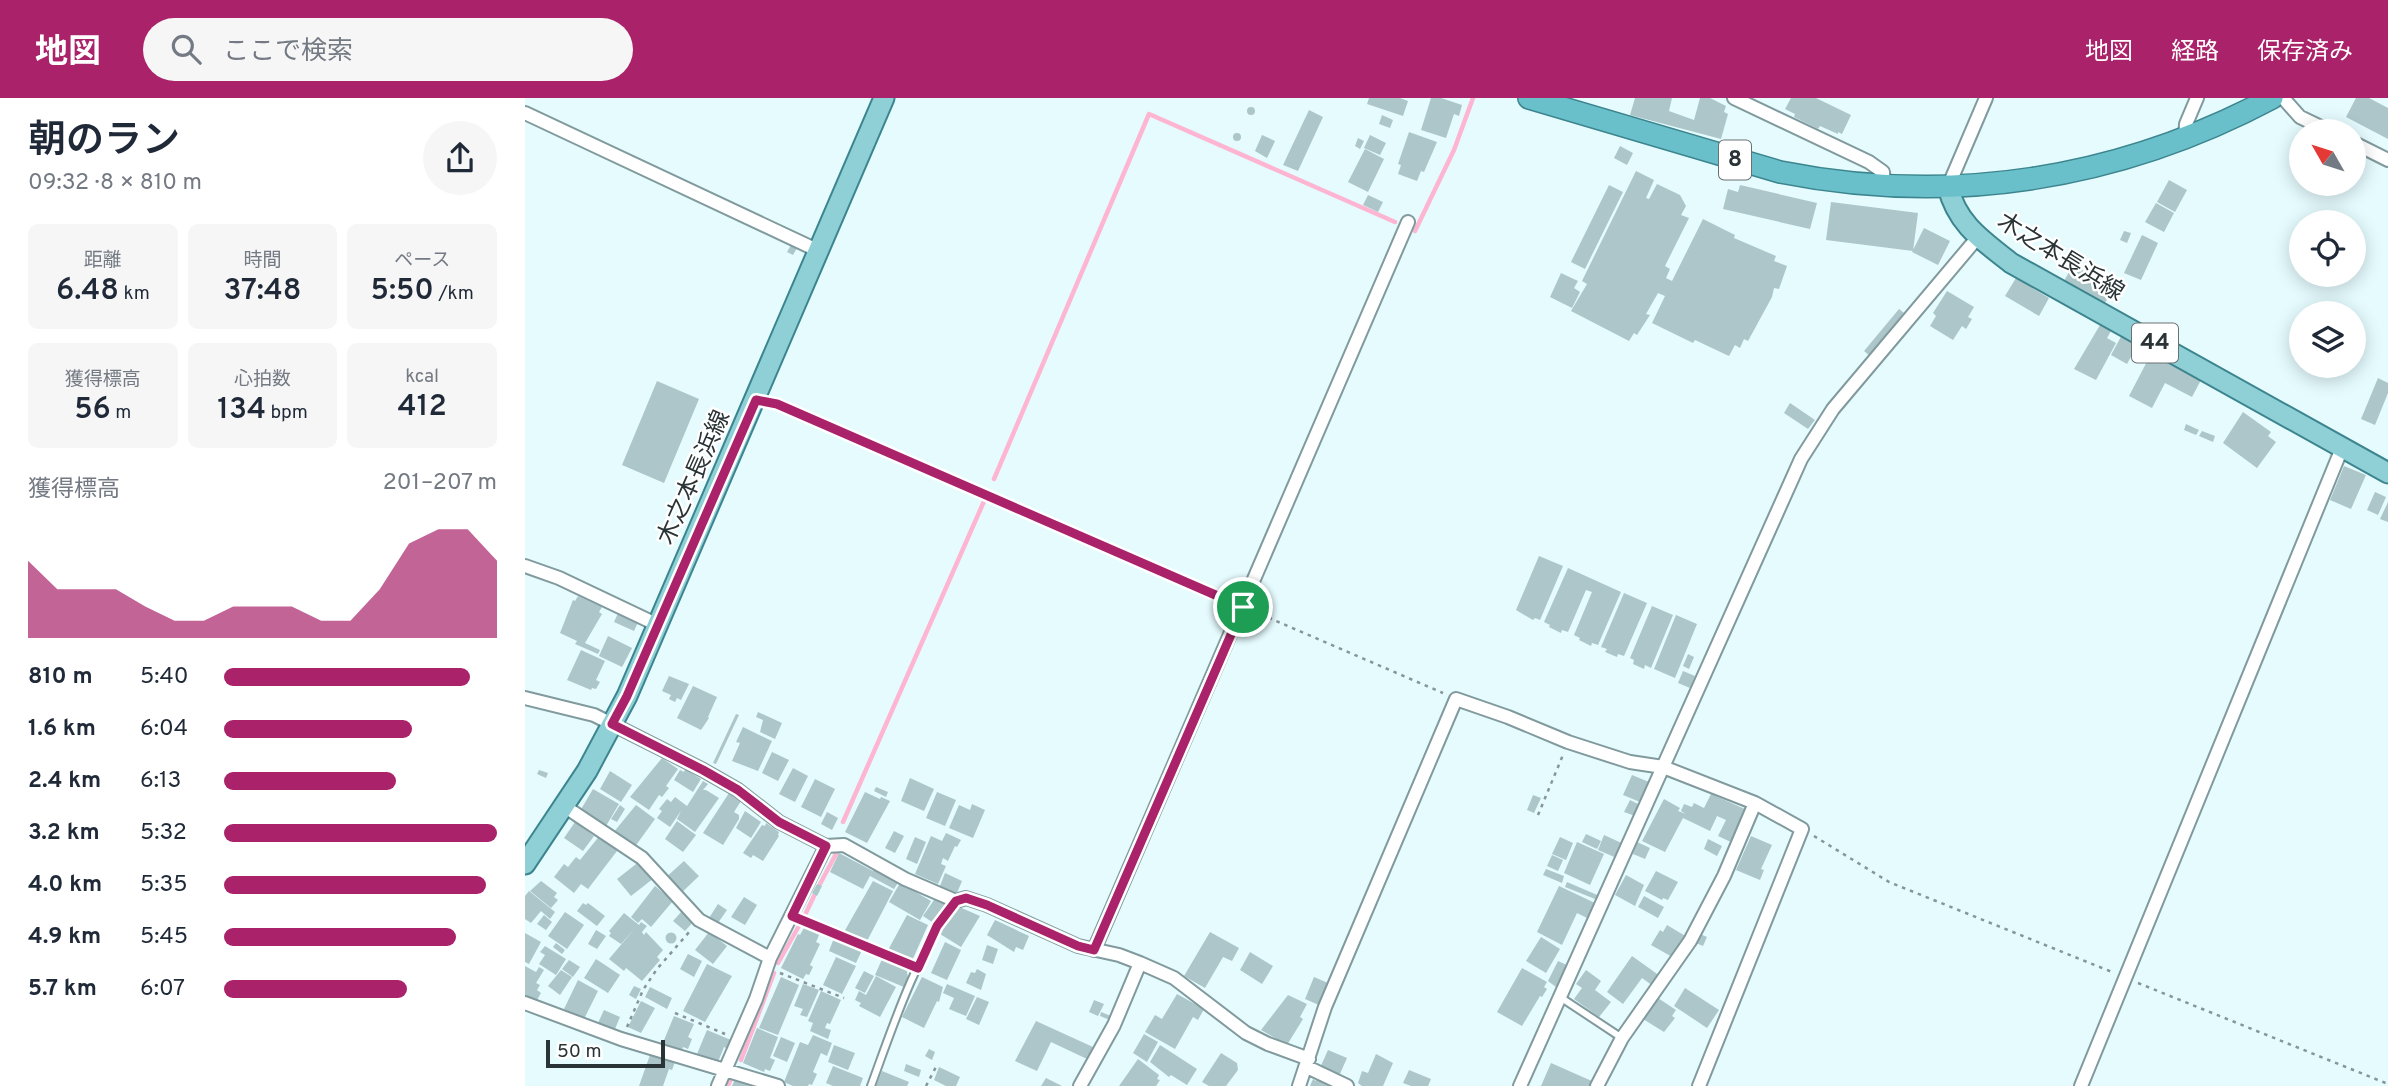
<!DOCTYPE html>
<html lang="ja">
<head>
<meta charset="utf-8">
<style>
  :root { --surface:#fff; --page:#f6f6f7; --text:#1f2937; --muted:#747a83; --accent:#aa236a }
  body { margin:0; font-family:Overpass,"Noto Sans JP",sans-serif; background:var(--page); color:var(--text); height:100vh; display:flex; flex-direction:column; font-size:26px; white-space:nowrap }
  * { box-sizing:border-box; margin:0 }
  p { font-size:23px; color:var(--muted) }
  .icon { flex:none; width:38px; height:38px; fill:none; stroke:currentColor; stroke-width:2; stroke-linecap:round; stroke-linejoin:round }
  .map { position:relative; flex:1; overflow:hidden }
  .sheet { display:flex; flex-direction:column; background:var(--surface); width:525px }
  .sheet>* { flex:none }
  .needle { width:46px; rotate:309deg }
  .fabs { position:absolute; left:1764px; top:21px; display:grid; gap:14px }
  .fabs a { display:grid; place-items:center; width:77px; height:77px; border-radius:50%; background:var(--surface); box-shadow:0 4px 18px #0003; font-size:35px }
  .scale { position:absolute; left:21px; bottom:18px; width:119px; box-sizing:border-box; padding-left:7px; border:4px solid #2a3436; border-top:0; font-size:19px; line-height:24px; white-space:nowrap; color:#2a3436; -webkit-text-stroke:5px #fff; paint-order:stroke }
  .pin { position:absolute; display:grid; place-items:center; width:60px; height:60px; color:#fff; margin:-30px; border:4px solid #fff; border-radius:50%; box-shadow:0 2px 7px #0007 }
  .round { display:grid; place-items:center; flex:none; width:74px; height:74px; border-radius:37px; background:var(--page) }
  .overview { display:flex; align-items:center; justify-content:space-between; height:119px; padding:0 28px }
  h1 { font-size:38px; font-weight:600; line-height:52px }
  .stats { display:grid; grid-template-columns:repeat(3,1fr); gap:10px; height:119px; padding:7px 28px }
  .stats div { display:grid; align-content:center; border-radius:10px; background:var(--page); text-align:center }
  .stats b { font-size:30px; font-weight:600 }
  .stats small { font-size:19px; font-weight:400 }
  .stats p { font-size:19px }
  .chart { height:196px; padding:14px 28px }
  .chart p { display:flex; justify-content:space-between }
  .chart svg { width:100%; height:126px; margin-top:7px; fill:var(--accent); opacity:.7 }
  ul { padding:0 28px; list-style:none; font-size:23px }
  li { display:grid; grid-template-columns:112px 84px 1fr; align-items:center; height:52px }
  li i { height:18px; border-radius:9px; background:var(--accent) }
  header { display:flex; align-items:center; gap:42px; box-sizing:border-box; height:98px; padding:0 35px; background:var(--accent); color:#fff }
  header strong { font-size:33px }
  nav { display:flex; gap:38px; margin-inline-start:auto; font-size:24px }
  .search { width:490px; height:63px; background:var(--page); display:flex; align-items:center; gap:18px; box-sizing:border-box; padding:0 24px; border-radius:38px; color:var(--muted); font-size:26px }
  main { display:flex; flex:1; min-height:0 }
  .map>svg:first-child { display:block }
</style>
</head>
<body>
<header>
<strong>地図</strong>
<div class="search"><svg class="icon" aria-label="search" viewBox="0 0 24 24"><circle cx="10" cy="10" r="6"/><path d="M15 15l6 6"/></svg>ここで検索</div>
<nav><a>地図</a><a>経路</a><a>保存済み</a></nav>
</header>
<main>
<section class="sheet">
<div class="overview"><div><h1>朝のラン</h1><p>09:32 · 8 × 810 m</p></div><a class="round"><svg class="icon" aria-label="share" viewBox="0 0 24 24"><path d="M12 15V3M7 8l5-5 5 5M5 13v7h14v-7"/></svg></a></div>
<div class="stats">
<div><p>距離</p><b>6.48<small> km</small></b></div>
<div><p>時間</p><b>37:48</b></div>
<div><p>ペース</p><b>5:50<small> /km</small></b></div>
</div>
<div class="stats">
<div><p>獲得標高</p><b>56<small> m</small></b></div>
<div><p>心拍数</p><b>134<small> bpm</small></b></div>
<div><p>kcal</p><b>412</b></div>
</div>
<div class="chart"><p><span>獲得標高</span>201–207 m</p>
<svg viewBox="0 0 160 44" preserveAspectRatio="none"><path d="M0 44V17L10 27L20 27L30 27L40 33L50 38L60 38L70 33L80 33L90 33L100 38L110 38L120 27L130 11L140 6L150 6L160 17V44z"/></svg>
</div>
<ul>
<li><b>810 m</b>5:40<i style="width:90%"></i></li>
<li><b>1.6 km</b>6:04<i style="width:69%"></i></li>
<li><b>2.4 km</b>6:13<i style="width:63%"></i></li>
<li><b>3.2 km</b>5:32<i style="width:100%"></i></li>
<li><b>4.0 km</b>5:35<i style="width:96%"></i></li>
<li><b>4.9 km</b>5:45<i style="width:85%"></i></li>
<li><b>5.7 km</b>6:07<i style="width:67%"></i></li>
</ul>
</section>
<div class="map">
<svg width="1863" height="988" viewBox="0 0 1863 988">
  <rect width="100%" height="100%" fill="#e5fbfe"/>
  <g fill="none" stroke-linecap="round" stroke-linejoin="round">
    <path stroke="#feb5d2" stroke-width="4.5" d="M890,133L929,52L948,0
      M469,381L624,16L870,124
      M318,724L460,401
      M295,786L312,754
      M279,819L289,798
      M253,865L275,826
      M216,962L249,875
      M203,988L207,978"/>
  </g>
  <path fill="#adc6ca" d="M844,0H875L883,3L878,18L842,6Z
    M906,0H916L937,7L934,18L929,16L921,40L896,32Z
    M1110,0H1147L1144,13L1169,22L1175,0H1185L1201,8L1199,14L1203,16L1196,41L1105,17Z
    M1266,0H1291L1326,17L1317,36L1313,34V36L1295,28L1293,31L1269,19L1270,16L1260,11Z
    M1831,0H1844L1863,10V41L1821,19Z
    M722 13a4 4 0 1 1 8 0a4 4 0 1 1-8 0Z
    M784,12L798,19L773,73L758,67Z
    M857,17L868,22L865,30L854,26Z
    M884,34L912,44L899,74L896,73L892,83L873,76L876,67L873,66Z
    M708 39a4 4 0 1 1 8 0a4 4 0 1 1-8 0Z
    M737,37L750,43L742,60L730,53Z
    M845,37L861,45L855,57L839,50Z
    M833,40L839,43L835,51L830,48Z
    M1095,48L1108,55L1102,67L1089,60Z
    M840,51L859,61L843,94L823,84Z
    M1111,73L1129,82L1121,100L1124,101L1132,86L1155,97L1161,108L1156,117L1164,120L1140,168L1145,171L1141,180L1147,183L1178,121L1210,137L1209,140L1251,158L1249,163L1262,168L1254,191L1249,190L1247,199L1223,243L1219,241L1215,250L1210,247L1204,258L1170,242L1168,245L1127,225L1140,198L1133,195L1121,216L1125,217L1112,237L1109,235L1104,243L1046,213L1062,186L1057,183Z
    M1644,82L1662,92L1650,114L1632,104Z
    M1084,87L1098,94L1060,171L1046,164Z
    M1215,87L1292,105L1285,131L1198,111L1203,91L1213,94Z
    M843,97L858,104L853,114L838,107Z
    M1306,104L1393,115L1388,153L1301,142Z
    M1631,105L1649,115L1639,134L1620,124Z
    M1399,130L1425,143L1413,167L1387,154Z
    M1599,133L1606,135L1602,145L1595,142Z
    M1617,137L1633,145L1616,182L1599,175Z
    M266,147L272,150L268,157L262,154Z
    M1548,167L1589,189L1580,205L1539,183Z
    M1036,175L1053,183L1049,190L1055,194L1047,210L1025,199Z
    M1491,180L1524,200L1514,218L1480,198Z
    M1422,193L1449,209L1443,219L1447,221L1441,231L1437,228L1428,242L1405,228L1411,218L1408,215Z
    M1374,211L1379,215L1345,258L1339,253Z
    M1575,227L1586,233L1582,240L1591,245L1571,282L1549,271Z
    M1598,235L1614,244L1602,266L1586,257Z
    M1627,254L1676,282L1667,299L1640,285L1627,310L1604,298Z
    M1853,280L1863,285V295L1850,327L1836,321Z
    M132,283L174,301L139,385L97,367Z
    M1265,305L1290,322L1283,331L1259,315Z
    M1718,314L1746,334L1743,338L1751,344L1732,370L1698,345Z
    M1661,326L1674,332L1671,337L1659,332Z
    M1677,333L1690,338L1688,344L1674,338Z
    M1819,368L1841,377L1826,411L1805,402Z
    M1850,394L1861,399L1853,417L1842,412Z
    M1863,404V424L1855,421Z
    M1014,458L1038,468L1015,522L1010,520L1008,522L991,512Z
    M1043,470L1096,494L1073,547L1067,545L1066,548L1054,542L1055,540L1049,537L1067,494L1061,492L1043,534L1037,532L1036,535L1024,529L1025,527L1019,524Z
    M1099,495L1122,505L1099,558L1093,556L1092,559L1080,554L1082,551L1076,549Z
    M53,498L77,509L74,514L77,516L60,545L75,552L73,556L50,546L52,543L35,535L48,502L50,503Z
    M1127,508L1148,517L1126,570L1120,567L1119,571L1108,566L1109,562L1105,560Z
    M94,513L114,522L109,533L89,524Z
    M1151,517L1172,526L1150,580L1129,571Z
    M83,538L107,550L97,569L74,558Z
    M56,552L80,563L71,582L75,584L71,591L67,590L66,592L42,582Z
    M1163,556L1169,559L1164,571L1158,568Z
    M1158,573L1170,578L1165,590L1153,585Z
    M144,578L164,586L156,602L152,600L150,604L144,601L146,597L137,593Z
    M168,588L192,599L183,619L184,620L176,632L152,620Z
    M233,614L257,625L250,641L235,634L238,622L231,619Z
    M211,616L214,617L191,666L188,665Z
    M218,629L247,643L233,673L207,663L215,645L211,644Z
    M247,654L264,662L253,683L237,675Z
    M137,660L153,671L141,688L144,690L137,699L134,697L124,712L105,699Z
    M268,670L283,678L270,704L254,696Z
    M160,671L176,681L168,694L149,682L155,672L159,674Z
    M14,672L23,675L21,680L12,676Z
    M85,673L107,687L96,704L75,691Z
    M1107,677L1124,684L1115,704L1098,697Z
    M385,680L409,691L399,713L376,703Z
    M290,681L310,691L296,719L276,709Z
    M178,683L183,686L178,692H181L194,700L170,734L152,721L156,713L145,729L132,720L137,713L134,711L142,701L146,704L150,699L162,708Z
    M351,689L363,694L361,699L349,693Z
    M68,691L94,706L81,728L55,713Z
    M340,694L355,701L356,699L365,703L342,745L320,734Z
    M412,694L431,702L420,728L401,720Z
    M204,695L216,703L209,714L214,717V721L198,747L178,735Z
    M1186,696L1222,712L1208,745L1193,738L1201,722L1192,718L1185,733L1158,720L1140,754L1117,743L1139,701L1155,710L1153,713L1161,716L1156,713L1159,706L1167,709L1169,705L1179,710Z
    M1008,697L1016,700L1009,715L1002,712Z
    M1105,702L1115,707L1110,718L1099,714Z
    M447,706L460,712L448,740L424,730L434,707L445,712Z
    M95,707L100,711L92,724L86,721Z
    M111,707L130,721L109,750L88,735Z
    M220,713L236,724L226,740L211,730Z
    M302,714L313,720L307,732L296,726Z
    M152,723L171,737L158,754L140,741Z
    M50,724L69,738L58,753L39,740Z
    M241,725L254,734L253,737L254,738L238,763L228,757L226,760L218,755L237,727L240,728Z
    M369,733L379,738L370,755L360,750Z
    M421,735L436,742L432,749L430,748L423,763L418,760L416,766L421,768L413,786L390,776L406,738L417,743Z
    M76,736L91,747L89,750L92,753L63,791L56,786L49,795L29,779L39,766L43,769L51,759L55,762Z
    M1061,736L1076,743L1072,751L1057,744Z
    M1079,737L1101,747L1094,761L1073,752Z
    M1226,738L1247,747L1236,771L1239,772L1235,782L1211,772Z
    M390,739L401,744L392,766L381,761Z
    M1035,739L1048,745L1041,762L1027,756Z
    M1183,741L1197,748L1192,758L1179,751Z
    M1052,744L1079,756L1065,787L1039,775Z
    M1112,744L1125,750L1120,761L1108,756Z
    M314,755L348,773L351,768L374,783L369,791L345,778L338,791L305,774Z
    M1027,757L1038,762L1033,773L1022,768Z
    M115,763L129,780L106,798L92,781Z
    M159,763L174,778L153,798L138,782Z
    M1021,771L1039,778L1037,785L1018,777Z
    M1131,773L1153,784L1143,802L1138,800L1137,802L1120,793Z
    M420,775L437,783L432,795L415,788Z
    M1101,777L1119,787L1110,808L1090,797Z
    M16,783L32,795L29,799L33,802L26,810L5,793Z
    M348,783L368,793L341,845L319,834Z
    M1042,784L1077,799L1075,803L1040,789Z
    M375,785L406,803L395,822L364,804Z
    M292,786L297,788L292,798L287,795Z
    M130,788L148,803L126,829L117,821L113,825L106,819Z
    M1034,788L1070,805L1062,820L1052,815L1037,847L1012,834Z
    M4,793L30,814L25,821L16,813L6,825L0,821V798Z
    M1119,798L1139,809L1133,820L1113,809Z
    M219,799L232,807L220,827L206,819Z
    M411,799L421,806L407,824L398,818Z
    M58,805L61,807L63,805L80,818L72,828L52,813Z
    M193,806L202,812L193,825L184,820Z
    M432,808L455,818L436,849L415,836Z
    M157,813L169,823L160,833L148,823Z
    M40,814L59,827L42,851L23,838Z
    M99,815L114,827L116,824L122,828L117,834L119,837L121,834L138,852L132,859L135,862L117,883L101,870L99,873L84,861L111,829L96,846L84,838L86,835L84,833Z
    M19,817L27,824L21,832L12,826Z
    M382,817L403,827L386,865L362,854Z
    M470,822L504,838L498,852L491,849L489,854L462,837Z
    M1142,827L1162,839L1149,860L1126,847L1135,832L1138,834Z
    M280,828L295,835L291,844L295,846L285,867L288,869L284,877L281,876L278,881L256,870L273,836L275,837Z
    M71,832L81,838L72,851L63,846Z
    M184,834L202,848L188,866L170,852Z
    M685,834L714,850L707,863L698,859L680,890L659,878Z
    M140.5 840a5.5 5.5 0 1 1 11 0a5.5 5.5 0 1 1-11 0Z
    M0,835L16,844L4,866L0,864Z
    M1175,836L1182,839L1178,848L1171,845Z
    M1016,839L1035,851L1021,875L1001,863Z
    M309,840L316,843L317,840L338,850L331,865L304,853Z
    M420,844L436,852L422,882L406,875Z
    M31,845L40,852L37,856L28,849Z
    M462,847L473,851L468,866L457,862Z
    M20,848L41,861L31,877L14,866L20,857L15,854Z
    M725,854L748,868L737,886L715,872Z
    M163,856L177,863L169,879L155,871Z
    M1107,858L1135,878L1128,888L1117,880L1098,906L1082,894Z
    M311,859L331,868L317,896L298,887Z
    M358,859L381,868L383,880L379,889L350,877Z
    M71,861L95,877L83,895L59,880Z
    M44,862L55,869L48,879L37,871Z
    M1033,863L1044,868L1035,889L1032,887L1031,889L1023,883Z
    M182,866L207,878L180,924L158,913Z
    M0,868L11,874L14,869L19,872L11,885L15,887L12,892L16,895L12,902L0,898Z
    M997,870L1022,884L1019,889L1022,891L1017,899L1015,898L997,928L972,914Z
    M452,871L461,876L456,892L441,885L446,874L450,875Z
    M36,872L47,879L35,897L23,888Z
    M1061,872L1076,883L1070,892L1086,904L1074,919L1049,901L1057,890L1051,886Z
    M339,873L349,878L340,895L330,890Z
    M351,878L371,889L355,919L334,908L336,905L330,902L334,893L341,897Z
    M256,879L274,887L253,937L234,930Z
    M397,879L418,889L414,904L412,903L399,930L377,919Z
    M789,879L803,885L794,907L780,901Z
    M53,882L73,893L59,921L39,911Z
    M278,886L294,892L282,919L275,917L278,911L269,908Z
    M422,886L450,898L441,918L424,911L429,900L418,895Z
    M109,888L116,891L111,901L104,897Z
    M125,889L147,900L142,911L120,899Z
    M1160,890L1194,912L1182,930L1149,908Z
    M296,893L316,902L305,926L302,925L300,930L306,932L303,941L285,933L288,925L283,923Z
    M652,896L679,911L673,922L668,919L650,951L620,934L630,917L637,921Z
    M763,897L782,906L775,919L778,921L762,947L736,932Z
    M452,899L464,904L454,927L441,921Z
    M1133,900L1151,912L1147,918L1150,920L1139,934L1118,921Z
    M569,902L579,906L573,918L564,914Z
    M116,903L130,910L116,935L103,929Z
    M79,912L95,919L90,931L73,925Z
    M576,914L586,918L585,922L575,918Z
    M149,918L169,926L163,939L167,941L163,951L158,949L156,955L137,947Z
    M511,923L568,949L562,961L526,944L512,973L490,963Z
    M232,930L253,939L245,960L250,962L245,973L240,971L239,974L218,965Z
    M182,932L206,942L203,951L199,949L193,964L172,956Z
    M619,936L633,944L622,964L608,955Z
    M288,937L307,945L302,958L296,955L288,974L292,976L287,987L284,986L283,988H268L259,984L275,944L283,947Z
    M256,939L270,945L262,964L248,958Z
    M309,947L330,955L323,972L303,964Z
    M635,947L672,971L662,987L646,977L644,979L625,964Z
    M404,951L410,954L407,962L400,958Z
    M803,952L822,960L814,978L795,970Z
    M696,955L712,965L713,972L701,988H684L677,984Z
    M851,956L868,965L858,988H837L833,985L837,973L843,975Z
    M125,957L129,959L130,957L150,964L147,972L144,971L138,988H114Z
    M613,961L634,977L632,981L635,982L631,988H594Z
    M1026,965L1069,984L1067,988H1016Z
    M381,966L396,972L394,979L379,973Z
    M308,968L338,980L335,988H308L301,985Z
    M414,969L435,979L431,988H421L409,982Z
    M884,972L906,981L903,988H886L878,985Z
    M357,973L384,984L382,988H351Z
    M211,979L225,986L224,988H207Z
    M521,980L537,988H516Z
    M792,980L811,988H785L788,981L791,983Z"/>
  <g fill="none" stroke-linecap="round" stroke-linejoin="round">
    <defs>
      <path id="service" d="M1035,899L1097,940
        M346,988C369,925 391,857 431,803"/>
      <path id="minor" d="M1209,0L1344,64L1358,74L1359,89
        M1758,0L1775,19L1804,33
        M0,15L294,153
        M1660,41L1661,26L1672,0
        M1829,45L1863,62
        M1423,89L1461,0
        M0,468L34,480L133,527
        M0,600L69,617L87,626L178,672L213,692L254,724L301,748L245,860L231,901L193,988
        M39,708L117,760L174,822L245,860
        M301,748L319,747L380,781L431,803L441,800L462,807L553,848L594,857L615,865L649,880L721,935L743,946L784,961
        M569,852L883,124
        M0,905L96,941L253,988
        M782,969L822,988
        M555,988L589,927L615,865
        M774,988L800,909L931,601L983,619L1043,644L1105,664L1138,669L1230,705L1277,731L1174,988
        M995,988L1276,361L1308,311L1453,139
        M1072,988L1097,940L1165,843L1199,778L1230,705
        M1556,988L1817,350"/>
      <path id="primary" d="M1423,89C1432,126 1457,142 1486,165L1863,375
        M0,766L62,673L102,598L359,0"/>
      <path id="trunk" d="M1004,0L1255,74C1426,108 1593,82 1747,0"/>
    </defs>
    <use href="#service" stroke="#819a9e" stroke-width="10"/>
    <use href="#minor" stroke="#819a9e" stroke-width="16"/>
    <use href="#primary" stroke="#3c858e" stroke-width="23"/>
    <use href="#trunk" stroke="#3c858e" stroke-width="24"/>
    <path stroke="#859598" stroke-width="2.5" stroke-dasharray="3.5 5" stroke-linecap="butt" d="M247,305L706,504
      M728,513L918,595
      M1013,717L1038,657
      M1289,738L1364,784L1587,874
      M280,824L381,865
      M255,875L319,900
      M1613,885L1863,986
      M150,915L200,936
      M102,929L118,892L132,871L165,833
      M401,988L412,967"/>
    <use href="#service" stroke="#fff" stroke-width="6"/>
    <use href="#minor" stroke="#fff" stroke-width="12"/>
    <use href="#primary" stroke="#8fd0d7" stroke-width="19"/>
    <use href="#trunk" stroke="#6ac0ca" stroke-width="21"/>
  </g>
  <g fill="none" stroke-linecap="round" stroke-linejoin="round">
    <defs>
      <path id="route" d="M231,302L252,306L718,509L569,852L553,848L462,807L441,800L431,803L412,828L393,870L267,818L301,748L254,724L213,692L178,672L87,626L102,598Z"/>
    </defs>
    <use href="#route" stroke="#fff" stroke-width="14"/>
    <use href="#route" stroke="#aa236a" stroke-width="9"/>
  </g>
  <g text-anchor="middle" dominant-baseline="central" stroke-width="5" stroke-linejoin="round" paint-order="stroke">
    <g fill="#fff" stroke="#6a7172" stroke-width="2">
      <rect x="1194" y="42.5" width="32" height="39" rx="5"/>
      <rect x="1607" y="225.5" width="46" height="39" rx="5"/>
    </g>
    <g font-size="23" font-weight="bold" fill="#2a3436">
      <text x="1210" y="62">8</text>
      <text x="1630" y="245">44</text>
    </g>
    <g font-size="24" fill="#2a3436" stroke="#fff">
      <text transform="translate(1535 160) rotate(32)">木之本長浜線</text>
      <text transform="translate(170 380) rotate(-66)">木之本長浜線</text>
    </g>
  </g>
</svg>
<div class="fabs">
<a><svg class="needle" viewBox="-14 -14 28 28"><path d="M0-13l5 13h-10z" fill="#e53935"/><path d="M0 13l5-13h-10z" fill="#747a83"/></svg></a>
<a><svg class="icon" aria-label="locate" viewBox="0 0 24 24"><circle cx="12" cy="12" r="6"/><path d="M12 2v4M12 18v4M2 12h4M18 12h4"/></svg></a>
<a><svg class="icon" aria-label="layers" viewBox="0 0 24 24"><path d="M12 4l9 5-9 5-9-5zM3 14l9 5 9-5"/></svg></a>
</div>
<div class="scale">50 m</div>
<div class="pin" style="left:718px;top:509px;background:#1e9e55"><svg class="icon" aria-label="arrive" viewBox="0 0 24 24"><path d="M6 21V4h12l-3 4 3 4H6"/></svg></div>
</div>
</main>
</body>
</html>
